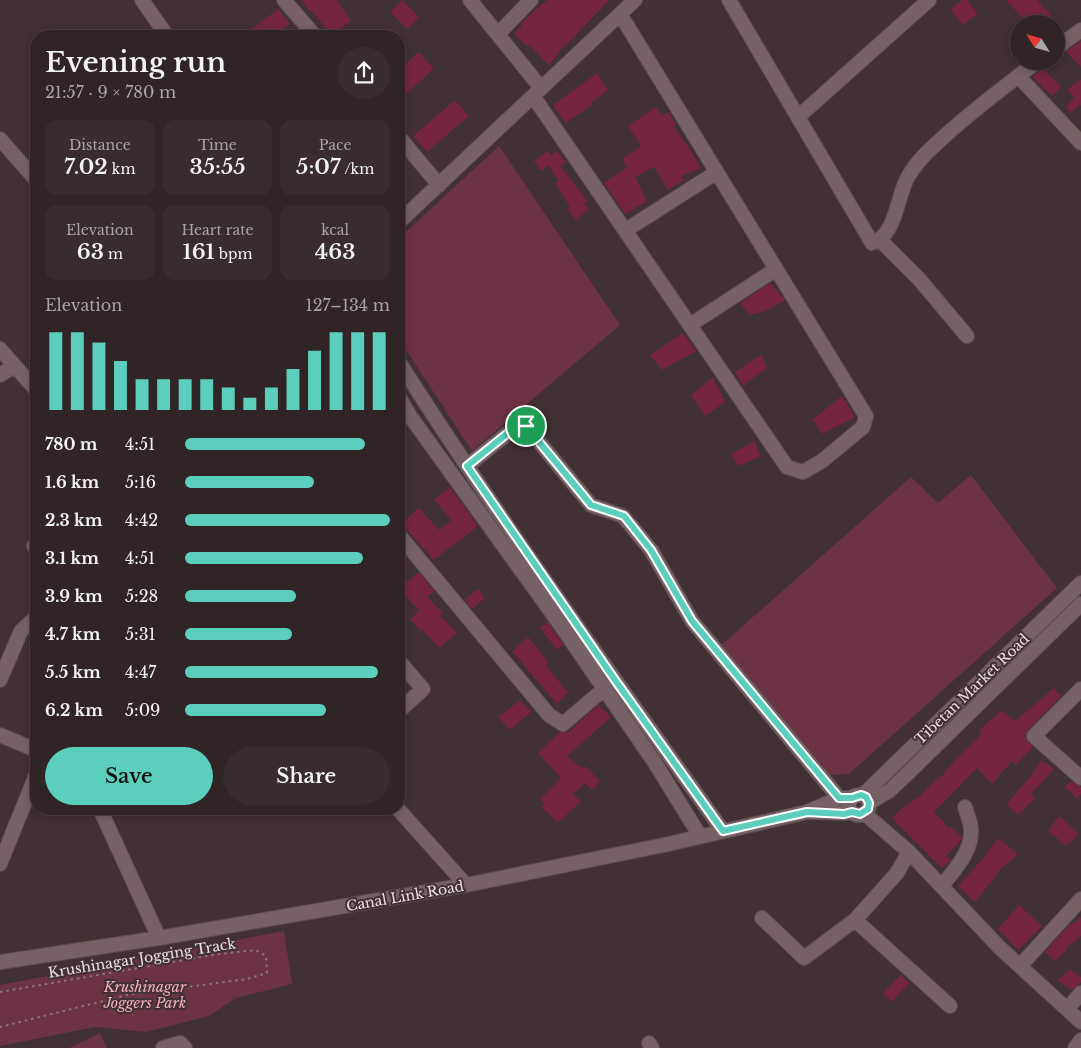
<!DOCTYPE html>
<html lang="en">
<head>
<meta charset="utf-8">
<style>
  :root { --surface:#312427; --page:#392c2f; --text:#f1f3f6; --muted:#a8a4a7; --line:#4c4144; --accent:#5bcebc }
  body { margin:0; font-family:"Libre Baskerville",serif; background:var(--page); color:var(--text); height:100vh; display:flex; flex-direction:column; font-size:19px; white-space:nowrap }
  * { box-sizing:border-box; margin:0 }
  p { font-size:16px; color:var(--muted) }
  .icon { flex:none; width:28px; height:28px; fill:none; stroke:currentColor; stroke-width:2; stroke-linecap:round; stroke-linejoin:round }
  .map { position:relative; flex:1; overflow:hidden }
  .details { position:absolute; left:30px; top:30px; width:375px; height:785px; display:flex; flex-direction:column; background:var(--surface); border-radius:20px; box-shadow:0 2px 8px #0003,0 0 0 1px var(--line) }
  .details>* { flex:none }
  .needle { width:32px; rotate:307deg }
  .controls { position:absolute; left:1010px; top:15px; display:grid; gap:10px }
  .controls a { display:grid; place-items:center; width:55px; height:55px; border-radius:50%; background:var(--surface); box-shadow:0 2px 8px #0003,0 0 0 1px var(--line); font-size:25px }
  .pin { position:absolute; display:grid; place-items:center; width:42px; height:42px; color:#fff; margin:-21px; border:2px solid #fff; border-radius:50%; box-shadow:0 1px 5px #0007 }
  .round { display:grid; place-items:center; flex:none; width:52px; height:52px; border-radius:26px; background:var(--page) }
  .overview { display:flex; align-items:center; justify-content:space-between; height:85px; padding:0 15px }
  h1 { font-size:28px; font-weight:600; line-height:38px }
  .metrics { display:grid; grid-template-columns:repeat(3,1fr); gap:8px; height:85px; padding:5px 15px }
  .metrics div { display:grid; align-content:center; border-radius:12px; background:var(--page); text-align:center }
  .metrics b { font-size:21px; font-weight:600 }
  .metrics small { font-size:14px; font-weight:400 }
  .metrics p { font-size:14px }
  .chart { height:140px; padding:10px 15px }
  .chart p { display:flex; justify-content:space-between }
  .chart svg { width:100%; height:90px; margin-top:5px; stroke:var(--accent); stroke-width:6 }
  .cta { display:flex; gap:10px; margin-top:auto; padding:10px 15px }
  .cta a { flex:1; height:58px; border-radius:30px; background:var(--accent); color:#111; font-size:20px; font-weight:600; line-height:58px; text-align:center }
  .cta a+a { background:var(--page); color:var(--text) }
  ul { padding:0 15px; list-style:none; font-size:16px }
  li { display:grid; grid-template-columns:80px 60px 1fr; align-items:center; height:38px }
  li i { height:12px; border-radius:6px; background:var(--accent) }
  .map>svg:first-child { display:block }
</style>
</head>
<body>
<div class="map">
<svg width="1081" height="1048" viewBox="0 0 1081 1048">
  <rect width="100%" height="100%" fill="#413034"/>
  <path fill="#6c3345" d="M499,146L620,325L472,451L399,339V238Z
    M971,475L1057,588L849,774L830,775L719,647L911,477L938,503Z
    M284,931L292,984L236,998L209,1016L146,1032L95,1027L0,1046V985Z
    M100,1033L107,1048H69Z"/>
  <path fill="#742441" d="M301,0H336L351,20L332,36L312,11L311,12Z
    M402,0L419,17L407,29L390,12Z
    M547,0H609L572,39L559,51L560,52L549,65L530,46L528,47L514,34L522,25L521,23L527,17Z
    M962,0H967L978,14L963,25L950,10Z
    M1006,0H1037L1052,16L1044,24H1028Z
    M278,9L290,24L274,36H243Z
    M1081,41V67L1066,51Z
    M419,52L434,69L399,100V70Z
    M1043,68L1061,87L1052,96L1033,77Z
    M597,73L608,90L591,103L592,105L565,123L553,105Z
    M1081,79V106L1080,104L1071,113L1066,107L1074,98L1067,90Z
    M455,100L469,116L427,152L413,136Z
    M656,107L662,116L668,112L677,125L674,127L691,151L701,168L681,176L684,180L668,190L654,167L635,177L647,201L625,214L604,183L627,167L622,159L641,146L628,126Z
    M548,151L551,156L556,151L566,162L560,166L587,200L584,203L589,209L576,220L567,209L570,207L555,183L558,180L548,165L541,171L534,161Z
    M770,283L785,300L766,311L750,315L740,303Z
    M683,333L696,351L662,370L650,355Z
    M762,354L767,368L743,386L735,372Z
    M713,377L725,402L705,416L691,395Z
    M842,396L855,417L822,434L813,419Z
    M755,441L760,457L738,466L731,454Z
    M450,487L478,526L434,560L406,529L399,526L419,508L439,530L451,520L434,499Z
    M419,572L434,591L427,597L443,613L440,616L457,633L439,648L422,629L421,631L410,619L419,611L399,588Z
    M478,589L485,598L472,609L464,600Z
    M548,622L563,644L557,650L540,628Z
    M528,637L549,663L546,665L568,693L557,704L512,651Z
    M1054,688L1061,696L1028,730L1024,736L1033,747L1016,765L1012,761L992,784L977,768L934,812L949,828L951,827L962,837L961,840L946,856L951,860L942,868L892,818L900,810L920,796L940,776L941,777L956,759L982,734L978,731L1002,710L1015,721Z
    M520,700L531,712L510,730L498,717Z
    M598,705L611,717L567,756L582,768L585,766L600,781L592,790L585,783L573,794L581,801L558,823L542,807L545,804L540,799L561,778L538,753L560,732H568Z
    M1041,760L1054,769L1031,794L1035,798L1018,815L1006,804L1030,777Z
    M1071,781L1081,787V794L1077,799L1065,787Z
    M1059,816L1079,834L1066,846L1048,831Z
    M998,838L1018,854L1005,866L1004,865L975,902L958,886L985,856Z
    M1019,905L1042,926L1018,950L998,929Z
    M1081,917V936L1066,948L1067,949L1055,961L1045,952L1067,927L1072,923L1073,924Z
    M1070,969L1081,977V982L1072,990L1057,980Z
    M901,975L909,983L892,1002L883,993Z"/>
  <g fill="none" stroke-linecap="round" stroke-linejoin="round">
    <defs>
      <path id="minor" d="M142,0L167,36
        M284,0L315,36
        M470,0L541,88
        M729,0L872,243C898,234 896,195 909,175C919,158 934,146 948,133C977,107 1008,84 1038,61
        M498,34L531,0
        M1056,48L1081,30
        M1018,76L1081,143
        M533,96L787,467L803,472L822,461L863,427L866,416L620,14
        M798,117L929,0
        M399,137L439,185
        M0,139L36,180
        M399,222L635,0
        M626,230L717,172
        M880,240L919,279L967,336
        M690,325L776,269
        M0,349L36,390
        M399,362C501,522 612,676 723,831
        M0,375L14,366
        M399,397L410,416L557,620L655,763L700,836
        M467,466L518,425L526,426L591,505L623,516L651,550L692,621L839,798
        M399,535L549,715L563,724L604,689
        M34,546L36,548
        M399,661L423,689L399,711
        M0,680L21,631L36,617
        M1081,689L1034,736L1081,778
        M0,735L36,750
        M863,795L1081,583
        M849 805a10 10 0 1 1 20 0a10 10 0 1 1-20 0Z
        M869,803L889,791L904,777L1081,604
        M100,809L159,938
        M398,809L466,885
        M810,812L844,813L852,812
        M864,813L909,852L1000,948L1081,1022
        M0,864L36,775
        M942,886C954,870 972,852 971,830C971,823 967,814 965,807
        M762,918L804,958L855,920L897,873L909,852
        M855,920L950,1006
        M0,962L159,938L466,885L664,845L807,812L839,798H852
        M1020,966L1081,899
        M1067,1009L1081,993
        M649,1043L652,1048
        M163,1048L180,1043L185,1048
        M1075,1048L1081,1040"/>
    </defs>
    <use href="#minor" stroke="#5b4c4f" stroke-width="16"/>
    <path stroke="#857679" stroke-width="2" stroke-dasharray="2.5 4" stroke-linecap="butt" d="M0,992L219,954L256,950L266,956L267,973L247,979L127,995L0,1027"/>
    <use href="#minor" stroke="#756166" stroke-width="14"/>
  </g>
  <g fill="none" stroke-linecap="round" stroke-linejoin="round">
    <defs>
      <path id="route" d="M518,425L526,426L591,505L624,516L651,550L692,621L839,798H852L861,795L866,797L869,803L868,809L860,814L852,812L844,814L807,812L723,831L615,680L467,466Z"/>
    </defs>
    <use href="#route" stroke="#fff" stroke-width="10"/>
    <use href="#route" stroke="#5bcebc" stroke-width="6"/>
  </g>
  <g text-anchor="middle" dominant-baseline="central" stroke-width="4" stroke-linejoin="round" paint-order="stroke">
    <g font-size="14" fill="#ebe0e2" stroke="#413034">
      <text transform="translate(972 689) rotate(-44)">Tibetan Market Road</text>
      <text transform="translate(405 896) rotate(-10)">Canal Link Road</text>
      <text transform="translate(142 958) rotate(-9)">Krushinagar Jogging Track</text>
    </g>
    <g font-size="14" font-style="italic" fill="#f5adc1" stroke="#413034">
      <text x="145" y="987">Krushinagar<tspan x="145" dy="16">Joggers Park</tspan></text>
    </g>
  </g>
</svg>
<div class="controls">
<a><svg class="needle" viewBox="-14 -14 28 28"><path d="M0-13l5 13h-10z" fill="#e53935"/><path d="M0 13l5-13h-10z" fill="#a8a4a7"/></svg></a>
</div>
<div class="pin" style="left:526px;top:426px;background:#1e9e55"><svg class="icon" aria-label="arrive" viewBox="0 0 24 24"><path d="M6 21V4h12l-3 4 3 4H6"/></svg></div>
<section class="details">
<div class="overview"><div><h1>Evening run</h1><p>21:57 · 9 × 780 m</p></div><a class="round"><svg class="icon" aria-label="share" viewBox="0 0 24 24"><path d="M12 15V3M7 8l5-5 5 5M5 13v7h14v-7"/></svg></a></div>
<div class="metrics">
<div><p>Distance</p><b>7.02<small> km</small></b></div>
<div><p>Time</p><b>35:55</b></div>
<div><p>Pace</p><b>5:07<small> /km</small></b></div>
</div>
<div class="metrics">
<div><p>Elevation</p><b>63<small> m</small></b></div>
<div><p>Heart rate</p><b>161<small> bpm</small></b></div>
<div><p>kcal</p><b>463</b></div>
</div>
<div class="chart"><p><span>Elevation</span>127–134 m</p>
<svg viewBox="0 0 160 44" preserveAspectRatio="none"><path d="M5 44V6M15 44V6M25 44V11M35 44V20M45 44V29M55 44V29M65 44V29M75 44V29M85 44V33M95 44V38M105 44V33M115 44V24M125 44V15M135 44V6M145 44V6M155 44V6"/></svg>
</div>
<ul>
<li><b>780 m</b>4:51<i style="width:88%"></i></li>
<li><b>1.6 km</b>5:16<i style="width:63%"></i></li>
<li><b>2.3 km</b>4:42<i style="width:100%"></i></li>
<li><b>3.1 km</b>4:51<i style="width:87%"></i></li>
<li><b>3.9 km</b>5:28<i style="width:54%"></i></li>
<li><b>4.7 km</b>5:31<i style="width:52%"></i></li>
<li><b>5.5 km</b>4:47<i style="width:94%"></i></li>
<li><b>6.2 km</b>5:09<i style="width:69%"></i></li>
</ul>
<div class="cta"><a>Save</a><a>Share</a></div>
</section>
</div>
</body>
</html>
